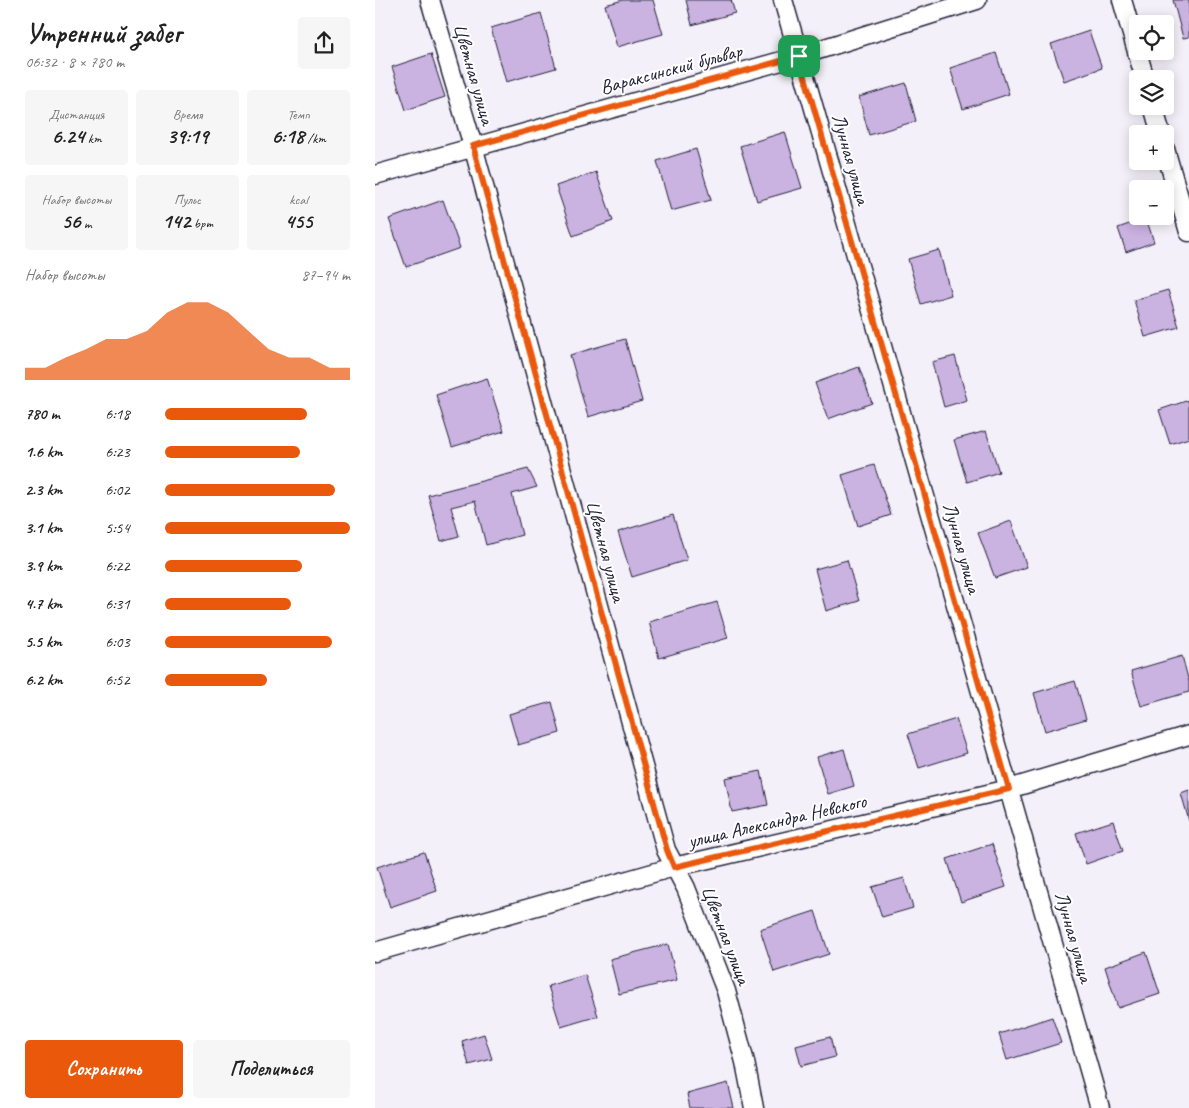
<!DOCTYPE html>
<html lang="ru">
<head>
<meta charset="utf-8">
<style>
  :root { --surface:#fff; --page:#f6f6f6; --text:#222; --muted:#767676; --accent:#ea580c }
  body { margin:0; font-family:Caveat,sans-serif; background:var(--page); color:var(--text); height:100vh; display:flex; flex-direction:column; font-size:19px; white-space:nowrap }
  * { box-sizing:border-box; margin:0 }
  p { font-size:16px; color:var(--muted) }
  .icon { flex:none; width:28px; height:28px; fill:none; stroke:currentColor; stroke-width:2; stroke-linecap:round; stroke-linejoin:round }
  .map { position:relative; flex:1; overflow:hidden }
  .panel { display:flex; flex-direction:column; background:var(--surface); width:375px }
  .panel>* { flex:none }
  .controls { position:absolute; left:754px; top:15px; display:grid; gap:10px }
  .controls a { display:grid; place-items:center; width:45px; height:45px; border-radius:5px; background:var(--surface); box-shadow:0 2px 12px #0003; font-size:25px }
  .pin { position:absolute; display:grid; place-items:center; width:42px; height:42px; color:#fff; margin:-21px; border-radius:10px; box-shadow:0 2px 8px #0006 }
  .round { display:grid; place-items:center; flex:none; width:52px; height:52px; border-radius:5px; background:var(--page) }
  .head { display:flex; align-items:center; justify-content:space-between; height:85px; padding:0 25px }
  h1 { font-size:28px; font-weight:600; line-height:38px }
  .figures { display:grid; grid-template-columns:repeat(3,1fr); gap:8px; height:85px; padding:5px 25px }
  .figures div { display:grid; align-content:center; border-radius:5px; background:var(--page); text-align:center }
  .figures b { font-size:21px; font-weight:600 }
  .figures small { font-size:14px; font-weight:400 }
  .figures p { font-size:14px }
  .chart { height:140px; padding:10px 25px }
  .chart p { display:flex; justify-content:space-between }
  .chart svg { width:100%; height:90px; margin-top:5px; fill:var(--accent); opacity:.7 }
  .action { display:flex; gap:10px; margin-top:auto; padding:10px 25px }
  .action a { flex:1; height:58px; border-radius:5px; background:var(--accent); color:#fff; font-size:20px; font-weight:600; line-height:58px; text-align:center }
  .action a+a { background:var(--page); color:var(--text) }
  ul { padding:0 25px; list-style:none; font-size:16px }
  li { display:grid; grid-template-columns:80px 60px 1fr; align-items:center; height:38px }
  li i { height:12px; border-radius:6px; background:var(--accent) }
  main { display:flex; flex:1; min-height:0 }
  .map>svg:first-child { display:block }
</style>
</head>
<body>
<main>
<section class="panel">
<div class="head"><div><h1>Утренний забег</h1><p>06:32 · 8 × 780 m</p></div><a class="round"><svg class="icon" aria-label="share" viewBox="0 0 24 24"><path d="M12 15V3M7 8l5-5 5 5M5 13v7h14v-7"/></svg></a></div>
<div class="figures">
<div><p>Дистанция</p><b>6.24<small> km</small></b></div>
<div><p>Время</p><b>39:19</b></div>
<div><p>Темп</p><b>6:18<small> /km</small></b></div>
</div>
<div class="figures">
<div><p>Набор высоты</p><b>56<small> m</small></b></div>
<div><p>Пульс</p><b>142<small> bpm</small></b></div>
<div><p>kcal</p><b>455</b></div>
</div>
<div class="chart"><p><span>Набор высоты</span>87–94 m</p>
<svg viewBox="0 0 160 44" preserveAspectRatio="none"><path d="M0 44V38L10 38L20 33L30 29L40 24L50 24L60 20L70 11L80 6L90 6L100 11L110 20L120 29L130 33L140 33L150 38L160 38V44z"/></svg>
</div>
<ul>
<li><b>780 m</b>6:18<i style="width:77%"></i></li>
<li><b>1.6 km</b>6:23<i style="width:73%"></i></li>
<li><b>2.3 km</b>6:02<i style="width:92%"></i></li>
<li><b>3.1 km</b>5:54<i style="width:100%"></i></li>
<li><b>3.9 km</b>6:22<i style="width:74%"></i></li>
<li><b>4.7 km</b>6:31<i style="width:68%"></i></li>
<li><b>5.5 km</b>6:03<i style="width:90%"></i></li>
<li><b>6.2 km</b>6:52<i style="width:55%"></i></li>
</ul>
<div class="action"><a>Сохранить</a><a>Поделиться</a></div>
</section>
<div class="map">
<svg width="814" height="1108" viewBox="0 0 814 1108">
  <rect width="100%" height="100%" fill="#f4f0f9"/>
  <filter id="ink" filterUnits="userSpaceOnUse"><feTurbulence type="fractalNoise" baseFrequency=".02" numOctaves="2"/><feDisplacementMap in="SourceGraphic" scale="10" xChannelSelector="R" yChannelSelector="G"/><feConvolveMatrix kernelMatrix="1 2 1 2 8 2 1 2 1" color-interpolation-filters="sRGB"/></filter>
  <g filter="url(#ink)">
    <path fill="#cab2e1" stroke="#22223b" d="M248,0H278L288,34L242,47L230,5Z
      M311,0H356L360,13L317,25Z
      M798,0H814V37L808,38Z
      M166,13L181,68L131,82L116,28Z
      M714,31L727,68L689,81L676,44Z
      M621,53L634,94L588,109L575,68Z
      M56,54L70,97L31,110L17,67Z
      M531,83L541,121L494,135L484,97Z
      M410,132L427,188L382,201L365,146Z
      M321,149L336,200L296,211L282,161Z
      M221,172L238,221L198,236L181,186Z
      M68,200L85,248L31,267L14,219Z
      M771,218L779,242L751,252L743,228Z
      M564,250L576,295L546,304L533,259Z
      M793,290L804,327L770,337L759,300Z
      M250,339L267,401L213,417L195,355Z
      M580,356L592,400L569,407L557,362Z
      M484,367L497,403L453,419L440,383Z
      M112,378L129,431L77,447L61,395Z
      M814,400V438L795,444L784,410Z
      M611,431L624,472L592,482L579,440Z
      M499,465L516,515L483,526L467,475Z
      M153,469L162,487L137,494L147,535L111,545L100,501L76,507L84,536L66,541L53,495Z
      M298,515L312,560L257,577L243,532Z
      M636,521L652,567L620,578L603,533Z
      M472,560L484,601L451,611L440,569Z
      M342,602L353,638L284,658L274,622Z
      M807,656L814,682V692L766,706L756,671Z
      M700,681L711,719L670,731L659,693Z
      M177,702L185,733L143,745L134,714Z
      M581,719L592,753L544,768L533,734Z
      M469,749L479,786L453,794L442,757Z
      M386,771L393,805L357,812L350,778Z
      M814,790V821L806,793Z
      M738,821L748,851L711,864L701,833Z
      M617,844L631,887L586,902L572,859Z
      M49,852L62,891L15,907L2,867Z
      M529,878L538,908L507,917L497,887Z
      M440,911L454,954L399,972L385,929Z
      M293,944L302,980L244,994L235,959Z
      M771,952L785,994L743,1008L730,967Z
      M210,975L223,1016L186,1027L173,986Z
      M677,1017L686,1043L632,1060L624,1034Z
      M109,1034L117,1059L94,1065L87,1041Z
      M455,1037L460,1057L426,1066L421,1046Z
      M353,1083L359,1108H315L312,1094Z"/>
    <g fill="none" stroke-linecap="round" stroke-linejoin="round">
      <defs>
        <path id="minor" d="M55,0L98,146L291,850L311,888L351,991L370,1062L379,1108
          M408,0L725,1108
          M747,0L770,79
          M778,106L786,134
          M790,149L814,232
          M0,175L424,56L602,0
          M0,952L299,867L634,789L814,735"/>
      </defs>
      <use href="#minor" stroke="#22223b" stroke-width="21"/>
      <use href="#minor" stroke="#fff" stroke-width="18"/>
    </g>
  </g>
  <g fill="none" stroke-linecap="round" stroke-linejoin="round" filter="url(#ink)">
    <defs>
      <path id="route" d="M424,56L634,789L299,867L292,850L98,146Z"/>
    </defs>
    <use href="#route" stroke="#fff" stroke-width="10"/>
    <use href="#route" stroke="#ea580c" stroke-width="6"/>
  </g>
  <g text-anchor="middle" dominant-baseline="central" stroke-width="4" stroke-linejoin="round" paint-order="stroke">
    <g font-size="20" fill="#22223b" stroke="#fff">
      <text transform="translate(296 69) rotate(-15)">Вараксинский бульвар</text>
      <text transform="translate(99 74) rotate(74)">Цветная улица</text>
      <text transform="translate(476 159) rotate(74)">Лунная улица</text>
      <text transform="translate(587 548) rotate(74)">Лунная улица</text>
      <text transform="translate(231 551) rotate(75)">Цветная улица</text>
      <text transform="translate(402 821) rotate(-13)">улица Александра Невского</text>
      <text transform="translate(351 935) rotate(69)">Цветная улица</text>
      <text transform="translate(699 937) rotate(74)">Лунная улица</text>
    </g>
  </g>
</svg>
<div class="controls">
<a><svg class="icon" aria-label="locate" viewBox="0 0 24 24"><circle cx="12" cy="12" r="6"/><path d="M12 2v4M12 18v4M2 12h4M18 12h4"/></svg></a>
<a><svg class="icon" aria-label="layers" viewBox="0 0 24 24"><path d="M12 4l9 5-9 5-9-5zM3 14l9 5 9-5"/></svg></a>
<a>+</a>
<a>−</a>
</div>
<div class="pin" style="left:424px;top:56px;background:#1e9e55"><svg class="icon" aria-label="arrive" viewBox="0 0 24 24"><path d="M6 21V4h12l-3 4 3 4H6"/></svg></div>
</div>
</main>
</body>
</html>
